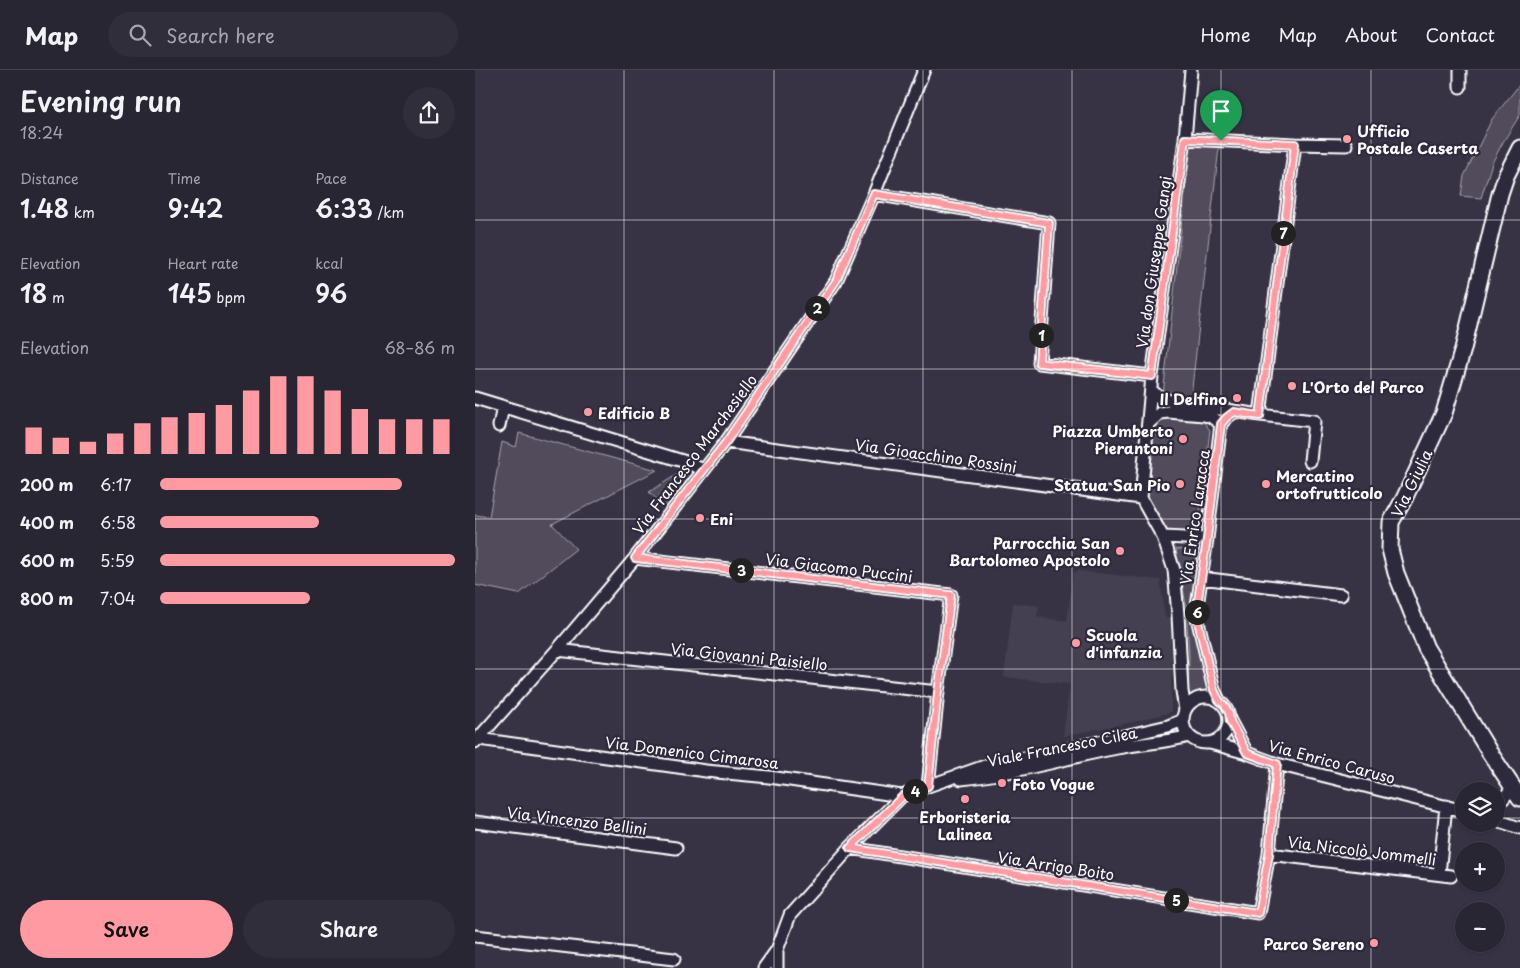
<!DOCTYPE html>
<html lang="en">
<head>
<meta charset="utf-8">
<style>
  :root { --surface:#292634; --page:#312e3c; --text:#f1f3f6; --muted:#a5a5ac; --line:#45434f; --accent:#ff9aa2 }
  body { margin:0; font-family:"Playpen Sans",sans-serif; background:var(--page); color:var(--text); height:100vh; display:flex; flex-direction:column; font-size:19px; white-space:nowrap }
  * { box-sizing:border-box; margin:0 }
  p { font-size:16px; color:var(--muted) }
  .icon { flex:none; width:28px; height:28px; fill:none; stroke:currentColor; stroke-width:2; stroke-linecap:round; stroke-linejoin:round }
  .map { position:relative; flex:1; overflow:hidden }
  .details { display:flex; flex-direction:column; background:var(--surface); width:475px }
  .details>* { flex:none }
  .controls { position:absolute; left:980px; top:712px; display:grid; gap:10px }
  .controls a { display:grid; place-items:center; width:50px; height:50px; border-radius:50%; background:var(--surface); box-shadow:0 1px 4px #0004,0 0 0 1px var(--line); font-size:25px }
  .pin { position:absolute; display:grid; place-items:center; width:42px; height:42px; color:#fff; margin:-51px -21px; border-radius:50% 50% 50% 0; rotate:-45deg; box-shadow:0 0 5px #0007 }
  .pin .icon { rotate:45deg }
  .km { position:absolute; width:25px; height:25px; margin:-12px; border-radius:50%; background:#222; color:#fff; font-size:14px; line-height:25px; text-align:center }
  .round { display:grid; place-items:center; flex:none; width:52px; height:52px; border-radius:26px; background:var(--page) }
  .summary { display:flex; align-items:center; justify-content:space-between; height:85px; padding:0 20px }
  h1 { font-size:28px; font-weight:600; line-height:38px }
  .metrics { display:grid; grid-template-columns:repeat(3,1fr); gap:8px; height:85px; padding:5px 20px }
  .metrics div { display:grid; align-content:center }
  .metrics b { font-size:25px; font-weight:600 }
  .metrics small { font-size:14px; font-weight:400 }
  .metrics p { font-size:14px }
  .chart { height:140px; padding:10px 20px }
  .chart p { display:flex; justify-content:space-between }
  .chart svg { width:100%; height:90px; margin-top:5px; stroke:var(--accent); stroke-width:6 }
  .action { display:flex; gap:10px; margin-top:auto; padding:10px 20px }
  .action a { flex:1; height:58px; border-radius:30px; background:var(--accent); color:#111; font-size:20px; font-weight:600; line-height:58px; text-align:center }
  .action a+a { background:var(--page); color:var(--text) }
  ul { padding:0 20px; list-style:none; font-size:16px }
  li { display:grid; grid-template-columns:80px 60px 1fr; align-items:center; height:38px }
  li i { height:12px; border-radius:6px; background:var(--accent) }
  header { display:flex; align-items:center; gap:30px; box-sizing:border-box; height:70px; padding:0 25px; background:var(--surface); border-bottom:1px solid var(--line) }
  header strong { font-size:24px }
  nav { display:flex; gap:28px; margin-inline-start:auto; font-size:18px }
  .search { width:350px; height:45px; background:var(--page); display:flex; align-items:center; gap:12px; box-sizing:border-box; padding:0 18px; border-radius:28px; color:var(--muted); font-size:19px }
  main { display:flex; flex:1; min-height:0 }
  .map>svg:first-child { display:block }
</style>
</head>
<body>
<header>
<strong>Map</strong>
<div class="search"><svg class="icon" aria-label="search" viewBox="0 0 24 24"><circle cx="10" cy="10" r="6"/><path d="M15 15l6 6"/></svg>Search here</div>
<nav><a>Home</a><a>Map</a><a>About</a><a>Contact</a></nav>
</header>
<main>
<section class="details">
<div class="summary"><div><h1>Evening run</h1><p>18:24</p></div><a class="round"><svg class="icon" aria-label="share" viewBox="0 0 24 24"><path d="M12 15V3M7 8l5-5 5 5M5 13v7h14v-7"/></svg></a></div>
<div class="metrics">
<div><p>Distance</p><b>1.48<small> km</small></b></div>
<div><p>Time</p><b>9:42</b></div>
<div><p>Pace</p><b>6:33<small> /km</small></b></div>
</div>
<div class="metrics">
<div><p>Elevation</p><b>18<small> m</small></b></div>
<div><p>Heart rate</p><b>145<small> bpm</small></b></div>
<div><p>kcal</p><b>96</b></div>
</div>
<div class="chart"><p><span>Elevation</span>68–86 m</p>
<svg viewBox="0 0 160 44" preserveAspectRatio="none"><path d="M5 44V31M15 44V36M25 44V38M35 44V34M45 44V29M55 44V26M65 44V24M75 44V20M85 44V13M95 44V6M105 44V6M115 44V13M125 44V22M135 44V27M145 44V27M155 44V27"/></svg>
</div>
<ul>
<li><b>200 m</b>6:17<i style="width:82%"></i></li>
<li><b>400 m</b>6:58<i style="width:54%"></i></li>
<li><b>600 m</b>5:59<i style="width:100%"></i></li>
<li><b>800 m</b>7:04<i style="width:51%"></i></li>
</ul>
<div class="action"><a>Save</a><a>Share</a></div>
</section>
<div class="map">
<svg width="1045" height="898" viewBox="0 0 1045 898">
  <rect width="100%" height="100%" fill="#373345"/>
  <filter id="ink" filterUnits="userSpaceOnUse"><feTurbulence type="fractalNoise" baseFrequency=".02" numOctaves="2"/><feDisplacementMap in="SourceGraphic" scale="10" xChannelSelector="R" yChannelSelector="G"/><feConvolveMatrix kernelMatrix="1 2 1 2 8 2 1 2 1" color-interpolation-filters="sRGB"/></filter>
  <g filter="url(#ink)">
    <path fill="#444051" d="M604,501L685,510L690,547L697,552L696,642L662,651L588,666L595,614L529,607L538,533L564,536L562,547L592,551L598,503Z"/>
    <path fill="#514c5c" stroke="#a8a6ae" d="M1045,14V45L1028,72L1017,93L1006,128L986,126L989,106L1017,49Z
      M715,76L744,77L716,327L688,325Z
      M695,347L726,349L735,360L723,462L693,461L673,428L680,353Z
      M44,363L182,400L77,454L101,479L44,524L0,515V445L14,447L27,372L41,377Z
      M211,397L222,402L189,436L174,422L206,402Z
      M701,479L722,480L717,544L734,623H721L713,626L714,585L711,535Z"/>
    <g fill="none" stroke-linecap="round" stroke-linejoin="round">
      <defs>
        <path id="street" d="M985,0V17
          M710,69L820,74L871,75
          M399,124L574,153L564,293L677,306
          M677,321L684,327L698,332L785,345L839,351L835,391
          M0,328L211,392L228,400
          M785,345L820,74
          M674,353L685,343L693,342L729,345L735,346L746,354
          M24,356L28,337
          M251,372L666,428
          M688,467L732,469
          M160,488L476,525L463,622L453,716
          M726,508L866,525
          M82,580L463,622
          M708 650a23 23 0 1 1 46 0a23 23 0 1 1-46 0Z
          M744,630L739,620L721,543L732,469L746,354L751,348L759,342
          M710,640L707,621L703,545L699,500L688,467L666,428L677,306L710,69L716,0
          M755,651L772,683
          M4,669L231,701L294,707L427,726
          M0,672L82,580L160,488L251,372L361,211L399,124L449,0
          M735,673L772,683L802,694L989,741
          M486,709C539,704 590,688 642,678C666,673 690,673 714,666
          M1021,733L1028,729L1038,717
          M1021,750L1045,758
          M0,752L201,778
          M375,778L783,843L794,784L802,694
          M794,784L976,806
          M964,804L971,736
          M0,866L199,889
          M289,898L302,880L315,845L375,778L427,726L453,716L510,696L580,682L693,656L708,650
          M302,898V880"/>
        <path id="secondary" d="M1045,78L1031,106L1025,124L988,279L969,343L929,429L916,452L915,479L921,503L951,578L1015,683L1045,728"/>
      </defs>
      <use href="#street" stroke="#fff" stroke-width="15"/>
      <use href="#secondary" stroke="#fff" stroke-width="19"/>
      <use href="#street" stroke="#2f2a3d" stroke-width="11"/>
      <use href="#secondary" stroke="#2f2a3d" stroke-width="15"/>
    </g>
  </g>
  <g fill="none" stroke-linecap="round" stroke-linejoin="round" filter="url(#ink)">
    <defs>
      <path id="route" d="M710,69L820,74L785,346L759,342L751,348L746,354L732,469L721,543L739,620L744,630L750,636L754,643L755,651L772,683L802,694L794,784L783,843L375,778L428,726L453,716L463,622L476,525L160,488L251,372L361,211L399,124L574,153L564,293L677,306Z"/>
    </defs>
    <use href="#route" stroke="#fff" stroke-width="10"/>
    <use href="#route" stroke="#ff9aa2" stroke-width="6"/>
  </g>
  <path fill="none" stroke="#fff" stroke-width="1" stroke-opacity="0.55" d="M149,0V898M299,0V898M448,0V898M597,0V898M746,0V898M896,0V898M0,150H1045M0,299H1045M0,449H1045M0,599H1045M0,748H989M1021,748H1045"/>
  <g fill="#ff9aa2" stroke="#2f2a3d" stroke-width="2">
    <circle cx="872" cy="69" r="5"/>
    <circle cx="817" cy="316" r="5"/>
    <circle cx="762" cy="328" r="5"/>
    <circle cx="113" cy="342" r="5"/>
    <circle cx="708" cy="369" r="5"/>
    <circle cx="705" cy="414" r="5"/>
    <circle cx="791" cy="414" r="5"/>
    <circle cx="225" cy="448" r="5"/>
    <circle cx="645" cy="481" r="5"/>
    <circle cx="601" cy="573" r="5"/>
    <circle cx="527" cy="713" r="5"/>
    <circle cx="490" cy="729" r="5"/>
    <circle cx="899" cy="873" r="5"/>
  </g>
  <g text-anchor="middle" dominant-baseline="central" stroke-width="4.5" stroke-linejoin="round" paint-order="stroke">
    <g font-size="15" font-weight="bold" fill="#fff" stroke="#2f2a3d" text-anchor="start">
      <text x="882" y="60">Ufficio<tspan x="882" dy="17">Postale Caserta</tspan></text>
      <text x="827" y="316">L'Orto del Parco</text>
      <text x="752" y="328" text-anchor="end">Il Delfino</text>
      <text x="123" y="342">Edificio B</text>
      <text x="698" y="360" text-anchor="end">Piazza Umberto<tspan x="698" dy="17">Pierantoni</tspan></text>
      <text x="801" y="405">Mercatino<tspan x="801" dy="17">ortofrutticolo</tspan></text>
      <text x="695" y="414" text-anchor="end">Statua San Pio</text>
      <text x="235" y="448">Eni</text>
      <text x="635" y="472" text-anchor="end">Parrocchia San<tspan x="635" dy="17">Bartolomeo Apostolo</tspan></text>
      <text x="611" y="564">Scuola<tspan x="611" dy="17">d'infanzia</tspan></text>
      <text x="537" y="713">Foto Vogue</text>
      <text x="490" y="746" text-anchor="middle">Erboristeria<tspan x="490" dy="17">Lalinea</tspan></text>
      <text x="889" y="873" text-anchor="end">Parco Sereno</text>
    </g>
    <g font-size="15" fill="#fff" stroke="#2f2a3d">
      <text transform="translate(678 192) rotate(-82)">Via don Giuseppe Gangi</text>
      <text transform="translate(219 384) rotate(-53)">Via Francesco Marchesiello</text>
      <text transform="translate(461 385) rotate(8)">Via Gioacchino Rossini</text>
      <text transform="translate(936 413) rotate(-64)">Via Giulia</text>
      <text transform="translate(719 447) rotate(-82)">Via Enrico Laracca</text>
      <text transform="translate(364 497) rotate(7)">Via Giacomo Puccini</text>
      <text transform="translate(274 586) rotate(6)">Via Giovanni Paisiello</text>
      <text transform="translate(587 676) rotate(-11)">Viale Francesco Cilea</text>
      <text transform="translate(217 682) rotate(7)">Via Domenico Cimarosa</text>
      <text transform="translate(857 691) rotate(15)">Via Enrico Caruso</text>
      <text transform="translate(102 750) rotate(7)">Via Vincenzo Bellini</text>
      <text transform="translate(887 780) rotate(7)">Via Niccolò Jommelli</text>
      <text transform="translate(581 795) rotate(9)">Via Arrigo Boito</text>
    </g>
  </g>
</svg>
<div class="controls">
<a><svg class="icon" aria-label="layers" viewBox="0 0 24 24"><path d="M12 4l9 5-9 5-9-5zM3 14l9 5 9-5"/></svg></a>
<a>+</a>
<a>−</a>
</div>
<div class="pin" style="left:746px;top:71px;background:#1e9e55"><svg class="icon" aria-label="arrive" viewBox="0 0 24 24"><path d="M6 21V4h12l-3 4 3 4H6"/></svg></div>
<b class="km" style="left:566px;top:265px">1</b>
<b class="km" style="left:342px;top:238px">2</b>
<b class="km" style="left:266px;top:500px">3</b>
<b class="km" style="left:440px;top:721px">4</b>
<b class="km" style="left:701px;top:830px">5</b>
<b class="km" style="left:722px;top:542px">6</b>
<b class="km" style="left:808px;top:163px">7</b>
</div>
</main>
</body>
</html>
